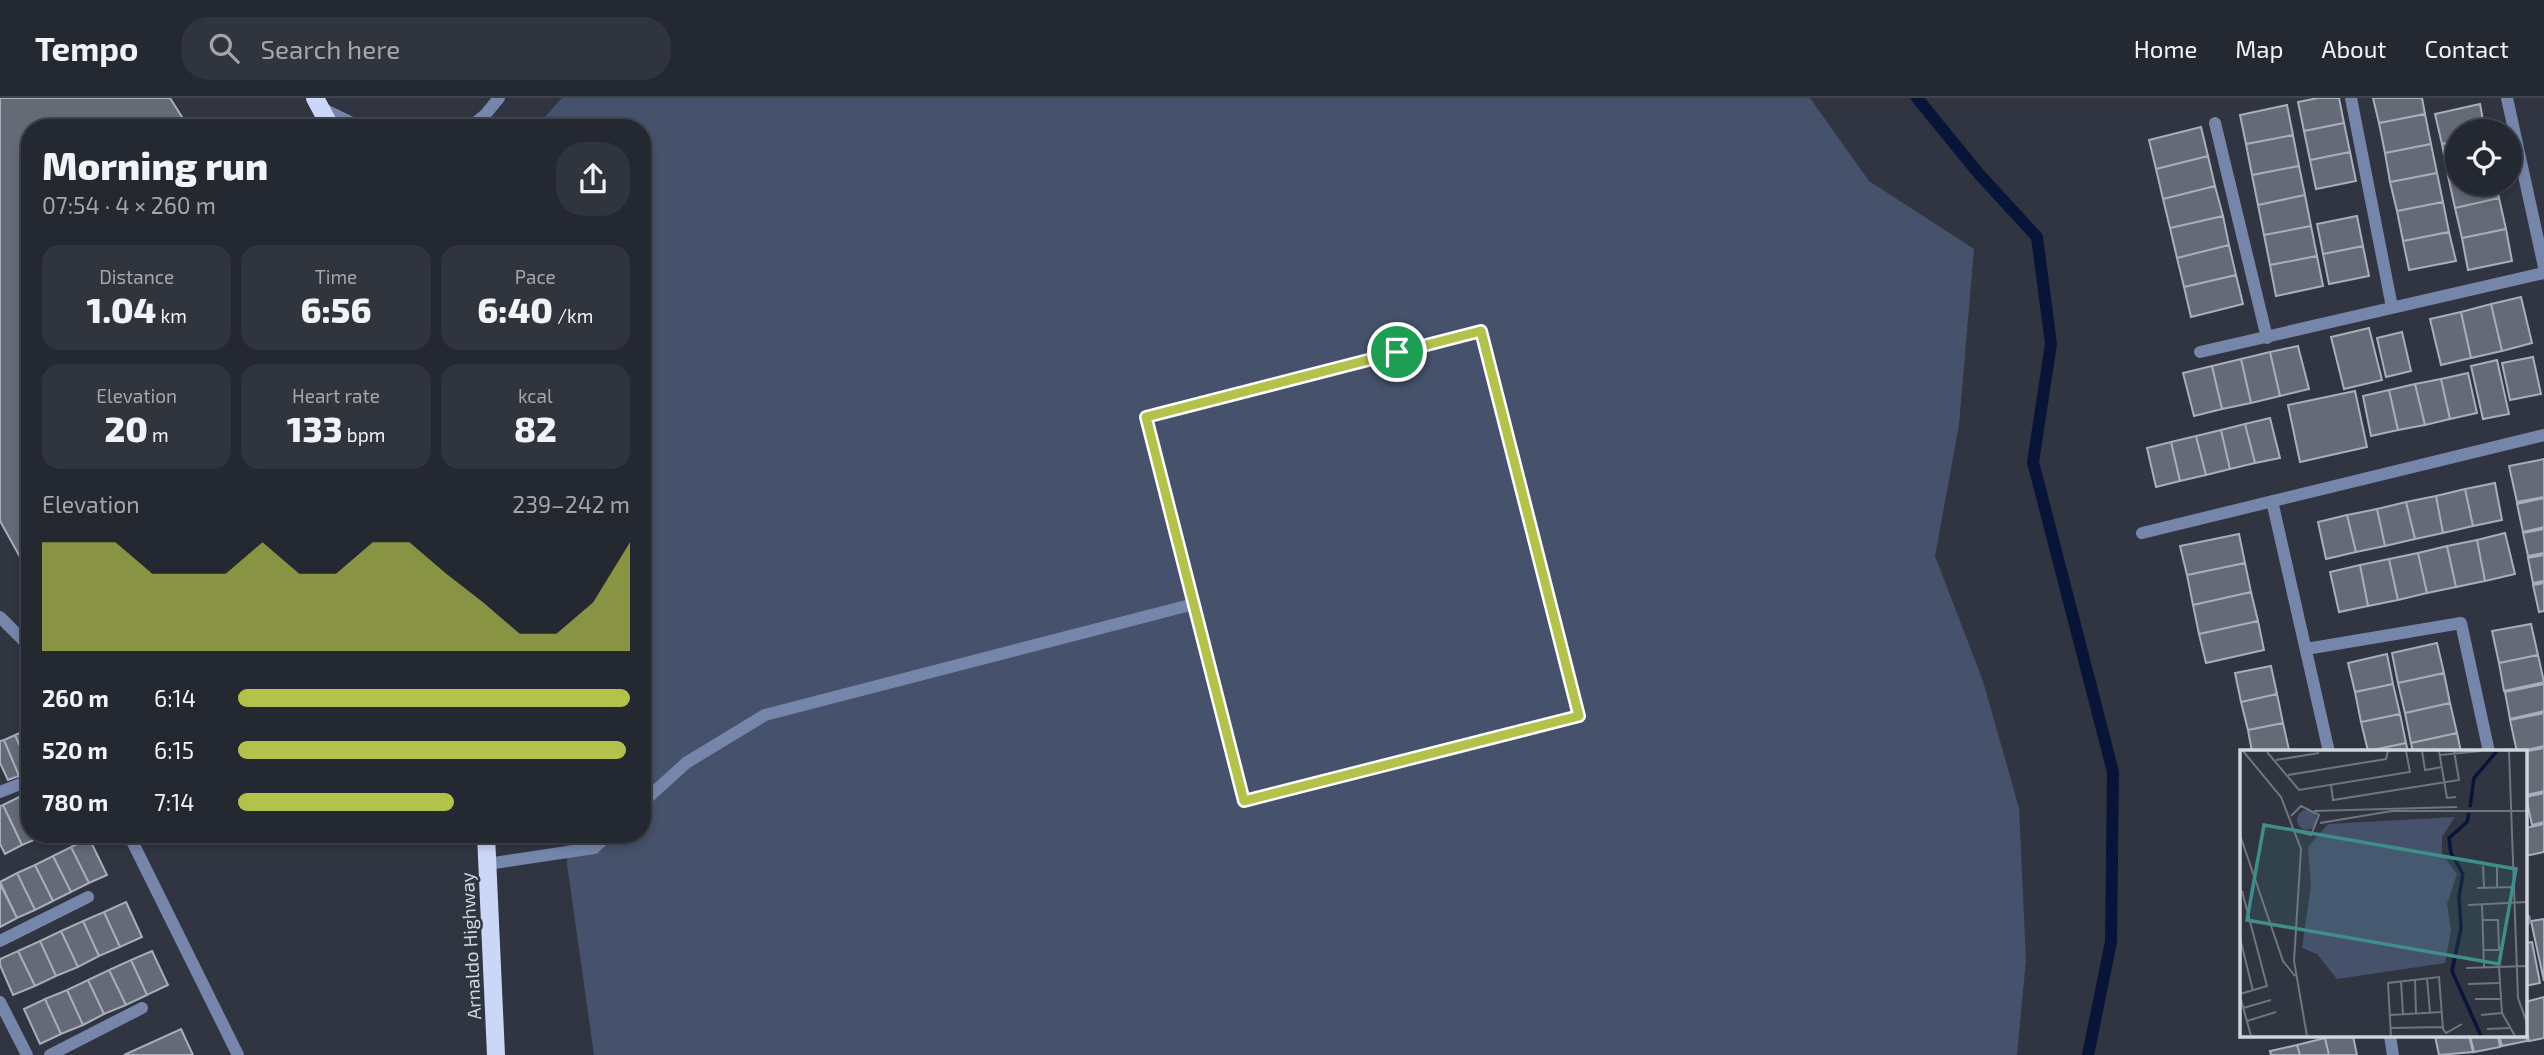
<!DOCTYPE html>
<html lang="en">
<head>
<meta charset="utf-8">
<style>
  :root { --surface:#242831; --page:#30343d; --text:#f1f3f6; --muted:#a3a6ab; --line:#41444d; --accent:#b3c24b }
  body { margin:0; font-family:"Exo 2",sans-serif; background:var(--page); color:var(--text); height:100vh; display:flex; flex-direction:column; font-size:26px; white-space:nowrap }
  * { box-sizing:border-box; margin:0 }
  p { font-size:23px; color:var(--muted) }
  .icon { flex:none; width:38px; height:38px; fill:none; stroke:currentColor; stroke-width:2; stroke-linecap:round; stroke-linejoin:round }
  .map { position:relative; flex:1; overflow:hidden }
  .drawer { position:absolute; left:21px; top:21px; width:630px; height:724px; display:flex; flex-direction:column; background:var(--surface); border-radius:28px; box-shadow:0 4px 10px #0003,0 0 0 2px var(--line) }
  .drawer>* { flex:none }
  .tools { position:absolute; left:2445px; top:21px; display:grid; gap:14px }
  .tools a { display:grid; place-items:center; width:77px; height:77px; border-radius:50%; background:var(--surface); box-shadow:0 4px 10px #0003,0 0 0 2px var(--line); font-size:35px }
  .pin { position:absolute; display:grid; place-items:center; width:60px; height:60px; color:#fff; margin:-30px; border:4px solid #fff; border-radius:50%; box-shadow:0 2px 7px #0007 }
  .round { display:grid; place-items:center; flex:none; width:74px; height:74px; border-radius:28px; background:var(--page) }
  .overview { display:flex; align-items:center; justify-content:space-between; height:119px; padding:0 21px }
  h1 { font-size:38px; font-weight:800; line-height:52px }
  .stats { display:grid; grid-template-columns:repeat(3,1fr); gap:10px; height:119px; padding:7px 21px }
  .stats div { display:grid; align-content:center; border-radius:18px; background:var(--page); text-align:center }
  .stats b { font-size:35px; font-weight:800 }
  .stats small { font-size:19px; font-weight:400 }
  .stats p { font-size:19px }
  .chart { height:196px; padding:14px 21px }
  .chart p { display:flex; justify-content:space-between }
  .chart svg { width:100%; height:126px; margin-top:7px; fill:var(--accent); opacity:.7 }
  ul { padding:0 21px; list-style:none; font-size:23px }
  li { display:grid; grid-template-columns:112px 84px 1fr; align-items:center; height:52px }
  li i { height:18px; border-radius:9px; background:var(--accent) }
  header { display:flex; align-items:center; gap:42px; box-sizing:border-box; height:98px; padding:0 35px; background:var(--surface); border-bottom:2px solid var(--line) }
  header strong { font-size:33px }
  nav { display:flex; gap:38px; margin-inline-start:auto; font-size:24px }
  .search { width:490px; height:63px; background:var(--page); display:flex; align-items:center; gap:18px; box-sizing:border-box; padding:0 24px; border-radius:28px; color:var(--muted); font-size:26px }
  .map>svg:first-child { display:block }
</style>
</head>
<body>
<header>
<strong>Tempo</strong>
<div class="search"><svg class="icon" aria-label="search" viewBox="0 0 24 24"><circle cx="10" cy="10" r="6"/><path d="M15 15l6 6"/></svg>Search here</div>
<nav><a>Home</a><a>Map</a><a>About</a><a>Contact</a></nav>
</header>
<div class="map">
<svg width="2544" height="957" viewBox="0 0 2544 957">
  <rect width="100%" height="100%" fill="#303541"/>
  <path fill="#46516b" d="M562,0H1810L1869,83L1974,151L1959,327L1935,458L1983,583L2019,710L2026,862L2017,957H594L567,766V737H642V30H535Z"/>
  <g fill="none" stroke-linecap="round" stroke-linejoin="round">
    <path stroke="#091538" stroke-width="12" d="M1917,0L1979,76L2037,139L2051,246L2033,364L2113,674L2111,844L2088,957"/>
  </g>
  <path fill="#656a77" stroke="#a8aebc" stroke-width="2" d="M0,0H170L189,30H30V477L0,423Z
    M2318,0H2339L2344,25L2304,33L2298,4Z
    M2373,0H2422L2425,16L2379,25Z
    M2480,6L2485,33H2457V43L2442,46L2435,16Z
    M2287,7L2293,37L2246,46L2240,17Z
    M2425,16L2431,46L2385,55L2379,25Z
    M2344,25L2350,54L2310,62L2304,33Z
    M2201,29L2208,58L2156,71L2149,42Z
    M2293,37L2299,68L2252,77L2246,46Z
    M2457,43V76L2448,78L2442,46Z
    M2431,46L2437,75L2390,84L2385,55Z
    M2350,54L2356,83L2316,91L2310,62Z
    M2208,58L2215,88L2163,101L2156,71Z
    M2299,68L2305,97L2258,107L2252,77Z
    M2437,75L2443,104L2397,113L2390,84Z
    M2457,76V86H2496L2499,100L2455,110L2448,78Z
    M2215,88L2223,118L2170,130L2163,101Z
    M2305,97L2311,128L2264,137L2258,107Z
    M2499,100L2506,131L2462,140L2455,110Z
    M2443,104L2449,134L2403,143L2397,113Z
    M2223,118L2229,147L2177,160L2170,130Z
    M2357,118L2363,148L2323,156L2317,126Z
    M2311,128L2317,158L2270,167L2264,137Z
    M2506,131L2512,163L2468,172L2462,140Z
    M2449,134L2456,163L2409,172L2403,143Z
    M2229,147L2236,177L2184,189L2177,160Z
    M2363,148L2369,178L2329,186L2323,156Z
    M2317,158L2323,188L2276,198L2270,167Z
    M2236,177L2243,206L2191,219L2184,189Z
    M2521,199L2532,245L2502,253L2491,206Z
    M2491,206L2502,253L2471,260L2461,214Z
    M2461,214L2471,260L2441,267L2430,221Z
    M2369,230L2382,282L2344,291L2331,239Z
    M2402,234L2411,273L2386,279L2377,240Z
    M2298,248L2309,291L2280,298L2270,254Z
    M2270,254L2280,298L2251,305L2241,261Z
    M2533,259L2541,296L2510,302L2502,265Z
    M2241,261L2251,305L2222,311L2212,268Z
    M2497,262L2509,316L2483,321L2471,268Z
    M2212,268L2222,311L2194,318L2183,275Z
    M2468,275L2477,315L2450,321L2441,281Z
    M2441,281L2450,321L2425,327L2415,286Z
    M2415,286L2425,327L2398,332L2389,292Z
    M2389,292L2398,332L2371,338L2363,298Z
    M2355,293L2367,349L2300,364L2288,307Z
    M2270,320L2280,360L2255,365L2245,326Z
    M2245,326L2255,365L2230,371L2221,332Z
    M2221,332L2230,371L2206,377L2196,338Z
    M2196,338L2206,377L2180,383L2171,344Z
    M2171,344L2180,383L2156,389L2147,350Z
    M2544,361V399L2517,404L2509,368Z
    M2495,385L2502,422L2473,428L2465,391Z
    M2465,391L2473,428L2443,435L2436,398Z
    M2436,398L2443,435L2415,441L2406,404Z
    M2544,400V429L2523,434L2517,406Z
    M2406,404L2415,441L2385,448L2377,411Z
    M2377,411L2385,448L2356,454L2347,417Z
    M2347,417L2356,454L2326,461L2318,424Z
    M2544,431V455L2528,458L2523,435Z
    M2505,435L2515,476L2485,483L2477,442Z
    M2239,436L2245,465L2187,477L2180,448Z
    M2477,442L2485,483L2456,489L2447,448Z
    M2447,448L2456,489L2427,495L2418,455Z
    M2418,455L2427,495L2398,502L2389,461Z
    M2544,457V483L2533,485L2528,460Z
    M2389,461L2398,502L2368,508L2360,467Z
    M2245,465L2251,494L2193,507L2187,477Z
    M2360,467L2368,508L2339,514L2330,474Z
    M2544,485V513L2539,514L2533,487Z
    M2251,494L2258,523L2199,536L2193,507Z
    M2258,523L2264,552L2206,565L2199,536Z
    M2531,526L2538,557L2499,565L2492,533Z
    M2437,545L2444,575L2398,585L2392,555Z
    M2387,556L2393,586L2355,594L2348,565Z
    M2538,557L2544,584L2504,593L2499,565Z
    M2271,568L2277,596L2241,604L2235,575Z
    M2444,575L2450,605L2405,615L2398,585Z
    M2393,586L2400,616L2361,624L2355,594Z
    M2544,586V613L2510,621L2505,594Z
    M2277,596L2283,625L2248,632L2241,604Z
    M2450,605L2457,635L2411,645L2405,615Z
    M2544,615V648L2517,654L2510,622Z
    M2400,616L2406,645L2368,653L2361,624Z
    M2283,625L2289,652L2252,654L2248,632Z
    M26,632L30,639V671L15,637Z
    M2457,635L2461,654H2413L2411,645Z
    M15,637L30,671L19,678L4,642Z
    M4,642L19,678L8,682L0,665V643Z
    M2406,645L2408,654H2368V653Z
    M2544,650V693L2526,697L2525,654H2522Z
    M2544,695V724L2532,727L2526,699Z
    M21,698L30,716V737H40L41,739L22,747L3,707Z
    M3,707L22,747L5,756L0,746V708Z
    M2544,726V754L2525,758V730Z
    M89,740L107,777L89,785L71,749Z
    M71,749L89,785L71,794L53,758Z
    M53,758L71,794L53,803L35,767Z
    M35,767L53,803L35,812L17,775Z
    M17,775L35,812L17,820L0,784Z
    M0,786L17,820L0,829Z
    M126,804L142,839L120,849L104,814Z
    M104,814L120,849L99,858L83,823Z
    M2544,821V883L2531,823Z
    M83,823L99,858L78,869L61,833Z
    M61,833L78,869L56,878L40,843Z
    M40,843L56,878L35,888L18,853Z
    M2532,844L2540,885L2525,888V845Z
    M18,853L35,888L13,897L0,867V861Z
    M152,853L168,887L147,897L131,862Z
    M131,862L147,897L126,907L109,872Z
    M109,872L126,907L104,916L88,882Z
    M88,882L104,916L83,927L67,892Z
    M67,892L83,927L61,936L45,901Z
    M2544,899V940L2529,943L2525,924V904Z
    M45,901L61,936L40,946L24,911Z
    M181,931L193,957H124Z
    M2525,932L2527,943L2502,948L2499,938H2525Z
    M2338,938H2353L2357,957H2329L2325,940Z
    M2435,938H2469L2473,954L2439,957Z
    M2470,938H2498L2500,949L2474,954Z
    M2325,940L2329,957H2300L2297,947Z
    M2297,947L2300,957H2271L2270,953Z"/>
  <g fill="none" stroke-linecap="round" stroke-linejoin="round">
    <path stroke="#7686ab" stroke-width="12" d="M2351,0L2392,209
      M2507,0L2544,169
      M321,10L362,30
      M2215,25L2267,240
      M469,30L485,17L499,0
      M1481,233L1579,618L1244,703L1146,319Z
      M2200,254L2544,175
      M2272,403L2329,654
      M2142,435L2544,337
      M0,519L30,549
      M2306,551L2461,525L2489,654
      M0,694L23,685
      M642,705L686,665L765,617L1194,506
      M129,737L238,957
      M487,766L594,750L608,737
      M2525,821V822
      M0,843L88,799
      M0,904L27,957
      M2390,938L2393,957
      M50,957L142,910"/>
    <path stroke="#cad7f6" stroke-width="18" d="M315,0L331,30
      M486,737L496,957"/>
  </g>
  <g fill="none" stroke-linecap="round" stroke-linejoin="round">
    <defs>
      <path id="route" d="M1481,233L1579,618L1244,703L1146,319Z"/>
    </defs>
    <use href="#route" stroke="#fff" stroke-width="14"/>
    <use href="#route" stroke="#b3c24b" stroke-width="9"/>
  </g>
  <g text-anchor="middle" dominant-baseline="central" stroke-width="5" stroke-linejoin="round" paint-order="stroke">
    <g font-size="19" fill="#d1d5dc" stroke="#303541">
      <text transform="translate(470 848) rotate(-93)">Arnaldo Highway</text>
    </g>
  </g>
  <g transform="translate(2240 652)">
    <rect width="287" height="287" fill="#303541"/>
    <path d="M57 70a10 10 0 1 1 20 0a10 10 0 1 1-20 0ZM215,67L202,87V104L217,124L207,154L211,180L205,213L97,229L77,204L62,198L71,136L68,97L88,74Z" fill="#46516b"/>
    <path fill="none" stroke="#091538" stroke-width="3.5" d="M230,57L234,28L257,1M229,63L227,72L209,88L211,103L223,124L219,146L221,178L212,221L241,286"/>
    <path fill="none" stroke="#70757f" stroke-width="2" d="M3,1L41,47L61,99L54,211L67,286M182,1L185,20L202,17M199,1L207,48L216,47M269,1L278,248L287,273M27,2L59,40L170,22L166,1M200,5L241,1M36,10L79,3M48,25L146,9L148,1M91,35L93,50L219,30L214,1M74,61L217,57M51,66L61,56L79,65L71,85L55,81M80,73L152,61H287M0,85L43,211L55,226M257,115V137M243,116L244,138M237,138L273,137M242,154L244,217M228,155L287,152M243,170H258L259,200H244M0,188L13,241M259,217L262,263L275,286M226,218L287,216M187,228L190,263M175,230L176,263M161,231L163,264M228,234L259,233M0,244L27,236L2,141M0,246L11,286M235,249H260M3,258L31,250M150,265L202,262M241,265L262,263M7,271L36,262M151,278L203,277M247,279L269,278M151,286L148,233L199,227L203,279L206,283L222,274"/>
    <path fill="#408e8a" fill-opacity="0.15" stroke="#408e8a" stroke-width="3.5" d="M24,75L276,119L259,214L7,170Z"/>
    <rect width="287" height="287" fill="none" stroke="#d1d5dc" stroke-width="3.5"/>
  </g>
</svg>
<div class="tools">
<a><svg class="icon" aria-label="locate" viewBox="0 0 24 24"><circle cx="12" cy="12" r="6"/><path d="M12 2v4M12 18v4M2 12h4M18 12h4"/></svg></a>
</div>
<div class="pin" style="left:1397px;top:254px;background:#1e9e55"><svg class="icon" aria-label="arrive" viewBox="0 0 24 24"><path d="M6 21V4h12l-3 4 3 4H6"/></svg></div>
<section class="drawer">
<div class="overview"><div><h1>Morning run</h1><p>07:54 · 4 × 260 m</p></div><a class="round"><svg class="icon" aria-label="share" viewBox="0 0 24 24"><path d="M12 15V3M7 8l5-5 5 5M5 13v7h14v-7"/></svg></a></div>
<div class="stats">
<div><p>Distance</p><b>1.04<small> km</small></b></div>
<div><p>Time</p><b>6:56</b></div>
<div><p>Pace</p><b>6:40<small> /km</small></b></div>
</div>
<div class="stats">
<div><p>Elevation</p><b>20<small> m</small></b></div>
<div><p>Heart rate</p><b>133<small> bpm</small></b></div>
<div><p>kcal</p><b>82</b></div>
</div>
<div class="chart"><p><span>Elevation</span>239–242 m</p>
<svg viewBox="0 0 160 44" preserveAspectRatio="none"><path d="M0 44V6L10 6L20 6L30 17L40 17L50 17L60 6L70 17L80 17L90 6L100 6L110 17L120 27L130 38L140 38L150 27L160 6V44z"/></svg>
</div>
<ul>
<li><b>260 m</b>6:14<i style="width:100%"></i></li>
<li><b>520 m</b>6:15<i style="width:99%"></i></li>
<li><b>780 m</b>7:14<i style="width:55%"></i></li>
</ul>
</section>
</div>
</body>
</html>
